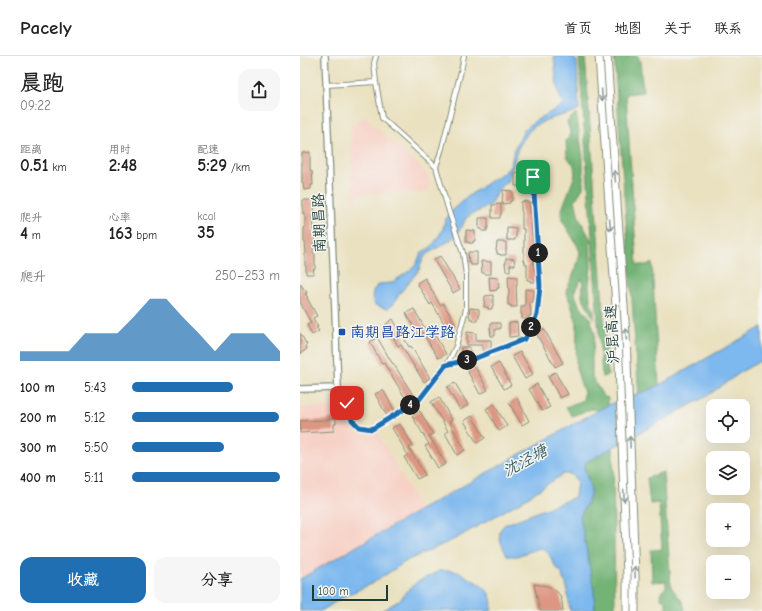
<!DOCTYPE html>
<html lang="zh">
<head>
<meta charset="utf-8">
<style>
  :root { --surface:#fff; --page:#f6f6f6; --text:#222; --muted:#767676; --line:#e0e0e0; --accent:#1f6fb2 }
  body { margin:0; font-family:"Comic Neue","LXGW WenKai TC",sans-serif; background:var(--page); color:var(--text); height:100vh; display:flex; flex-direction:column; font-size:15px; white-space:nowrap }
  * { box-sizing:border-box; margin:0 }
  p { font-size:13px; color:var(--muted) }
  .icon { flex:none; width:22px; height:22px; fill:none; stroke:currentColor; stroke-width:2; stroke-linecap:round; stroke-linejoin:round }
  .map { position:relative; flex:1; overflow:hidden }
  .panel { display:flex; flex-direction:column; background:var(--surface); width:300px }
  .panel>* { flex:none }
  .controls { position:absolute; left:406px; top:343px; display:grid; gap:8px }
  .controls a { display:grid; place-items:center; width:44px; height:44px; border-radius:8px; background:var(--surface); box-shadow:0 4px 16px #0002; font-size:20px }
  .scale { position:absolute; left:12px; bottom:10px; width:76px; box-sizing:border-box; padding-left:4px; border:2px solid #1f3d34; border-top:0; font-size:11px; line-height:14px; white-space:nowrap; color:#1f3d34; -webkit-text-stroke:3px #f6f6f2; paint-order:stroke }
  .pin { position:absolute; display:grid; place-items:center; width:34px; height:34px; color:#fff; margin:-17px; border-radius:8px; box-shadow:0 2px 6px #0006 }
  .km { position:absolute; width:20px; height:20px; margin:-10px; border-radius:50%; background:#222; color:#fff; font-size:11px; line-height:20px; text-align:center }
  .round { display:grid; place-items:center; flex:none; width:42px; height:42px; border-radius:12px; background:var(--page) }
  .headline { display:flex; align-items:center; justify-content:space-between; height:68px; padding:0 20px }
  h1 { font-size:22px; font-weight:700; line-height:30px }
  .stats { display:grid; grid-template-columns:repeat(3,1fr); gap:6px; height:68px; padding:4px 20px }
  .stats div { display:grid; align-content:center }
  .stats b { font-size:17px; font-weight:700 }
  .stats small { font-size:11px; font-weight:400 }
  .stats p { font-size:11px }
  .chart { height:112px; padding:8px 20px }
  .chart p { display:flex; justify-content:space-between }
  .chart svg { width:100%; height:72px; margin-top:4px; fill:var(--accent); opacity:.7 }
  .button { display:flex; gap:8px; margin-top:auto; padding:8px 20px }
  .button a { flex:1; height:46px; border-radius:12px; background:var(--accent); color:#fff; font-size:16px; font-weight:700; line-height:46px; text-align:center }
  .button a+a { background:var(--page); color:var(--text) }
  ul { padding:0 20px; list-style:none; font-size:13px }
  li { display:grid; grid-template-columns:64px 48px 1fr; align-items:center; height:30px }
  li i { height:10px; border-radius:5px; background:var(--accent) }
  header { display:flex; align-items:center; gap:24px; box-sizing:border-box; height:56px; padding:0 20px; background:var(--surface); border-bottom:1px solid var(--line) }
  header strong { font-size:19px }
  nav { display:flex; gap:22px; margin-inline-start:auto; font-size:14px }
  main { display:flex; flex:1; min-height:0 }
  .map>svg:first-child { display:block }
</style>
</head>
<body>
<header>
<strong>Pacely</strong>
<nav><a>首页</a><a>地图</a><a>关于</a><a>联系</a></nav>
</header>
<main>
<section class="panel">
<div class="headline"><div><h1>晨跑</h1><p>09:22</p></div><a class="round"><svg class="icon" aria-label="share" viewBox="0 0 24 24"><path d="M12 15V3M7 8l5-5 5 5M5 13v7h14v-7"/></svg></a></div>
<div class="stats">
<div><p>距离</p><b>0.51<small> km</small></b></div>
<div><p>用时</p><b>2:48</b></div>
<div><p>配速</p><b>5:29<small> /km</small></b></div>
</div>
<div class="stats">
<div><p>爬升</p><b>4<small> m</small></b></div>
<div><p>心率</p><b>163<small> bpm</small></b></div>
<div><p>kcal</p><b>35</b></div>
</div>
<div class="chart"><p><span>爬升</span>250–253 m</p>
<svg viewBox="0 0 160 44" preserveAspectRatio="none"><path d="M0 44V38L10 38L20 38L30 38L40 27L50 27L60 27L70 17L80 6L90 6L100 17L110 27L120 38L130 27L140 27L150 27L160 38V44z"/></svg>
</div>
<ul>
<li><b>100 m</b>5:43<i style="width:68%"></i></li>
<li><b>200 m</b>5:12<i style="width:99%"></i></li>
<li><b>300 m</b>5:50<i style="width:62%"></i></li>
<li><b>400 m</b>5:11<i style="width:100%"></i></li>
</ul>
<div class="button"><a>收藏</a><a>分享</a></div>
</section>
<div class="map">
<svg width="462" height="555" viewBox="0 0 462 555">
  <rect width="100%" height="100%" fill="#f6f6f2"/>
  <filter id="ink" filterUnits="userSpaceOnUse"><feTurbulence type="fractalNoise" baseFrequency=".025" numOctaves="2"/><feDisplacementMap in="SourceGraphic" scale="8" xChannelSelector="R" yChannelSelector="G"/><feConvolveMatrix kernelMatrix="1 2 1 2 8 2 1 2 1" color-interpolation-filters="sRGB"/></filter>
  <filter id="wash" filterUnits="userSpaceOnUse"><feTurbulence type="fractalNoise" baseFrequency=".012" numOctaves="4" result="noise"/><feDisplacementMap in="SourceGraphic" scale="16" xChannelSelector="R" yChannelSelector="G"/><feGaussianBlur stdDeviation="0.9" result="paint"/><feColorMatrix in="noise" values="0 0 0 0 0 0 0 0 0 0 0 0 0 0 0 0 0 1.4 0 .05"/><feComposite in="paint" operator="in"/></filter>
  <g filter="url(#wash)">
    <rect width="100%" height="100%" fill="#eae1c0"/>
    <path fill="#f7d1c6" d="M64,60L128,118L130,131L127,136L61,138L53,147L51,64L53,70Z
      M42,349L46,363L55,376L61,378L68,379L77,375L120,454L0,523V352Z"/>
    <path fill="#73b376" stroke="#497855" d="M279,0H285L308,319L302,321Z
      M314,0H338L340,5L343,36L326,38L337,209H346L352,207L359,329L339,340Z
      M276,57L283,102V132L275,144L279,162L290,182L291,211L289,230L290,245L294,255V263L282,240L283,227L281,223L274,236L279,249L290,262L295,278L292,302V321L303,340L308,342V349L299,354L291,353L272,360L266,351L283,344L284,337L276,312L277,267L266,234L271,225L278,206L280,196L277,189L262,164L261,156L275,119L274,109L267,101L266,85L271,78L267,66Z
      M313,391L315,555H295L294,535L280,460L288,445L291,435L284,411L286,406Z
      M363,416L371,531L383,546L385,555H359L367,552L365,545L361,543L360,537L366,531V525L352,526L351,494L362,493L359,447L350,448L347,422Z"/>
    <path fill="#7db8ee" stroke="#4e7a91" d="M254,0H275L274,1V3L277,5L279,53L273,56L246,64L235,70L229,75L218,92L209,122L205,128L199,133L190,149L183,153L172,158L167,161L164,166L162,171L151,184L127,198L123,203L119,214L100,237L93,249L87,253L75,249L72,241L73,235L76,231L80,228L91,227L105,218L114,211L117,207L120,199L122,196L131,191L136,185L143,173L145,164L155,152L170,139L190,125L203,117L209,112L211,108L214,93L225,73L235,65L263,49C263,44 259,40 258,35C256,24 255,11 254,0Z
      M462,271V304L444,314L407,340L286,406L284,411L291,435L288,445L280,460L294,535L295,555H270L266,527L263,523L262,517C260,515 257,513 255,510C251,503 249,493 240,492L217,500H207C203,490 194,478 204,469L275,441L277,425L271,418H263L220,446L155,483L108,504L73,527L45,540L21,555H0V523L120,454L308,349L354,332Z
      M149,514C156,515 161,517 167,521C182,529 195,536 191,555H81L100,544L107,535L117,526L139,515Z"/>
    <g id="blocks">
      <path fill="#dd9681" d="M10,96V113L11,115H12L13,129H11V133L4,134L3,127H2V97Z
        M215,117L224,118V128H222V130H215Z
        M203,134L212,135V145H210V147L202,148Z
        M3,144H12V146H13L14,160H12L13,172V174H14L15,188H13V198H15V213H13L14,217L12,218H6V210H5V197H6L5,186H4V172H5V158H3Z
        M226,145V146H230V163H231L232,179H233V189H231V197H233L234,214H235L236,221V224H235V226H230V224H227V208H225V205H224V173H222V157L221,154V146Z
        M201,148V159H200V162H192V149Z
        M179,162H188V172H187V175H182V173H179Z
        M207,171L216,172V182H215V184H207Z
        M166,174L175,175V185H173V187H169V186H166Z
        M197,186H206V199H200V198H197V195H196Z
        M168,196H177V209H171V207H169Z
        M140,200L160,233L153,237L134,204Z
        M206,202L214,203L215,209H210V215H206L205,207H206Z
        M181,205L191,206V218H185V217H182Z
        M208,220L217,221V230H216L217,251H211V249H208V241L209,238Z
        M189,221L198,222L199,232H197V234L190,235Z
        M125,222L140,249L143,247L156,269L148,274L132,247L130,249L117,227Z
        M0,227L4,234L5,233L7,237L5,238L8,241L7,242L17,260L13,262L18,271H16L19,275L12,279L7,269L11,267L0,246Z
        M225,233L234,234V244H233V246H230L231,260H229V263H222V258H221V250H225Z
        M193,239V250H192V253H188V251H184L185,240Z
        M170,252L179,253V262H177V265H173V263H170V260H169Z
        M114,253L128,278L133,276L146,298L138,302L123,277L119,280L106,257Z
        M93,263L109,291L111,290L130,322L124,326L101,289L98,290L86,268Z
        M217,266L218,280L209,281V267Z
        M191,267H200V273H195V280H191L190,271H191Z
        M244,273L263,307L255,311L236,277Z
        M167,276L176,277V284H191V292L183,296L182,289H167Z
        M0,277L7,289L5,290L7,293L0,298Z
        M77,281L92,307H93L113,339L106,343L84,307L82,308L70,286Z
        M161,291H170V300L161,302Z
        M220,296L233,318L225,323L212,300Z
        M199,307L211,329L204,333L191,311Z
        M175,311L188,334L180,338L168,316Z
        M255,316L268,338L260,342L248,320Z
        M155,327L168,349L160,354L147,331Z
        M237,328L250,351L242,355L229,333Z
        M83,334L95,355L87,360L75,338Z
        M139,341L152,364L149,366L165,394L157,399L145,377L148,375L131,346Z
        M217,342L229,365L222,369L209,347Z
        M194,348L207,370L199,375L186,353Z
        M120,355L133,378L129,380L146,408L138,412L125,390L129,388L112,360Z
        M172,360L185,382L177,387L164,365Z
        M36,362V368H34V375L0,377V365L28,364V363Z
        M100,368L113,390L109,392L125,419L117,423L104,401L108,399L92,372Z
        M234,528L247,530L255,534L260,539L262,546L263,555H240Z"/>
    </g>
  </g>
  <g filter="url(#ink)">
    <use href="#blocks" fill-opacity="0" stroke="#848f7a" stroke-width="1"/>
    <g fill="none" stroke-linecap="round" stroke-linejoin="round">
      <defs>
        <path id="street" d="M26,29L76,26
          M136,111L142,92L161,15L164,0
          M147,309L176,302L225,283L237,259L240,230L233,121
          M38,332L47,347L49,357L52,365L59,371L72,373L119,344L147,309L156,290L166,253V219L163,197L149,156L136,111L82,62L76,26L74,7L76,0"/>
        <path id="secondary" d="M0,333L38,332L25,0"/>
        <path id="highway" d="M299,0L318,280L327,520V555
          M307,0L326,279L335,520V555"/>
      </defs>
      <use href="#street" stroke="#848f7a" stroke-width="6"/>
      <use href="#secondary" stroke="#848f7a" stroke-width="8"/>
      <use href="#highway" stroke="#848f7a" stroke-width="9"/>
      <use href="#street" stroke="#fff" stroke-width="4"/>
      <use href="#secondary" stroke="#fff" stroke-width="5.5"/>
      <use href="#highway" stroke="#fff" stroke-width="7"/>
    </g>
    <defs><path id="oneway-shaft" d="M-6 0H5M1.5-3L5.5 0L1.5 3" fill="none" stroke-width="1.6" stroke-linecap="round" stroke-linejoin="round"/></defs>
    <g stroke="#8f9e9a">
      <use href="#oneway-shaft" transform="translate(302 39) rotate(86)"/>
      <use href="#oneway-shaft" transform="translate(315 120) rotate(-94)"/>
      <use href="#oneway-shaft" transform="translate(310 169) rotate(86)"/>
      <use href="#oneway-shaft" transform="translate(326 278) rotate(-93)"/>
      <use href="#oneway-shaft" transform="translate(330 386) rotate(-92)"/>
      <use href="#oneway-shaft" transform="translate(324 440) rotate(88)"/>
      <use href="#oneway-shaft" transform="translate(335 516) rotate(-92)"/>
    </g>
  </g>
  <g fill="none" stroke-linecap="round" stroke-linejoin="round" filter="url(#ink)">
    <defs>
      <path id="route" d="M47,347L49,357L52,364L59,371L72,373L119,344L146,309L176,302L225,283L237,259L240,230L233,121"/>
    </defs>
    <use href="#route" stroke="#fff" stroke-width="8"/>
    <use href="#route" stroke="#1f6fb2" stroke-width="5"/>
  </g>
  <rect fill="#1a4fb4" stroke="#f6f6f2" stroke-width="1.5" x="38" y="272" width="8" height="8" rx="2"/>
  <g text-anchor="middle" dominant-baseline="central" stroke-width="3" stroke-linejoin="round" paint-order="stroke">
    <g font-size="15" fill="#1f3d34" stroke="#f6f6f2">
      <text transform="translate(19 167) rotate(-92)">南期昌路</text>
      <text transform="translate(312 278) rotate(-93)">沪昆高速</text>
    </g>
    <g font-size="15" fill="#164399" stroke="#f6f6f2" text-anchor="start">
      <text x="50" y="276">南期昌路江学路</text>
    </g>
    <g font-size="16" font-style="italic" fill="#365c62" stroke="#f6f6f2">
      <text transform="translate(225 405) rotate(-29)">沈泾塘</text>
    </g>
  </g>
</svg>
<div class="controls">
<a><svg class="icon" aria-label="locate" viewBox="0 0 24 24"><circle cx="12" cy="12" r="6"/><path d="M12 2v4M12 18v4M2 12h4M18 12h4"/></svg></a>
<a><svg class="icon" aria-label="layers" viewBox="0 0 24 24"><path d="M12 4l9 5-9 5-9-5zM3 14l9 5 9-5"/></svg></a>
<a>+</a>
<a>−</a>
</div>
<div class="scale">100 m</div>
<div class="pin" style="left:233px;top:121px;background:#1e9e55"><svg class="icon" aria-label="arrive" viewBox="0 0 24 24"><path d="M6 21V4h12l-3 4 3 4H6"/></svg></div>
<div class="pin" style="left:47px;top:347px;background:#d93025"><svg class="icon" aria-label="check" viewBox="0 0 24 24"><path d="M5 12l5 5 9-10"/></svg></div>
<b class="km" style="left:238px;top:197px">1</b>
<b class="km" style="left:231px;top:271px">2</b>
<b class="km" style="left:167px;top:304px">3</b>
<b class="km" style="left:110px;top:349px">4</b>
</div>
</main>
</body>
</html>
